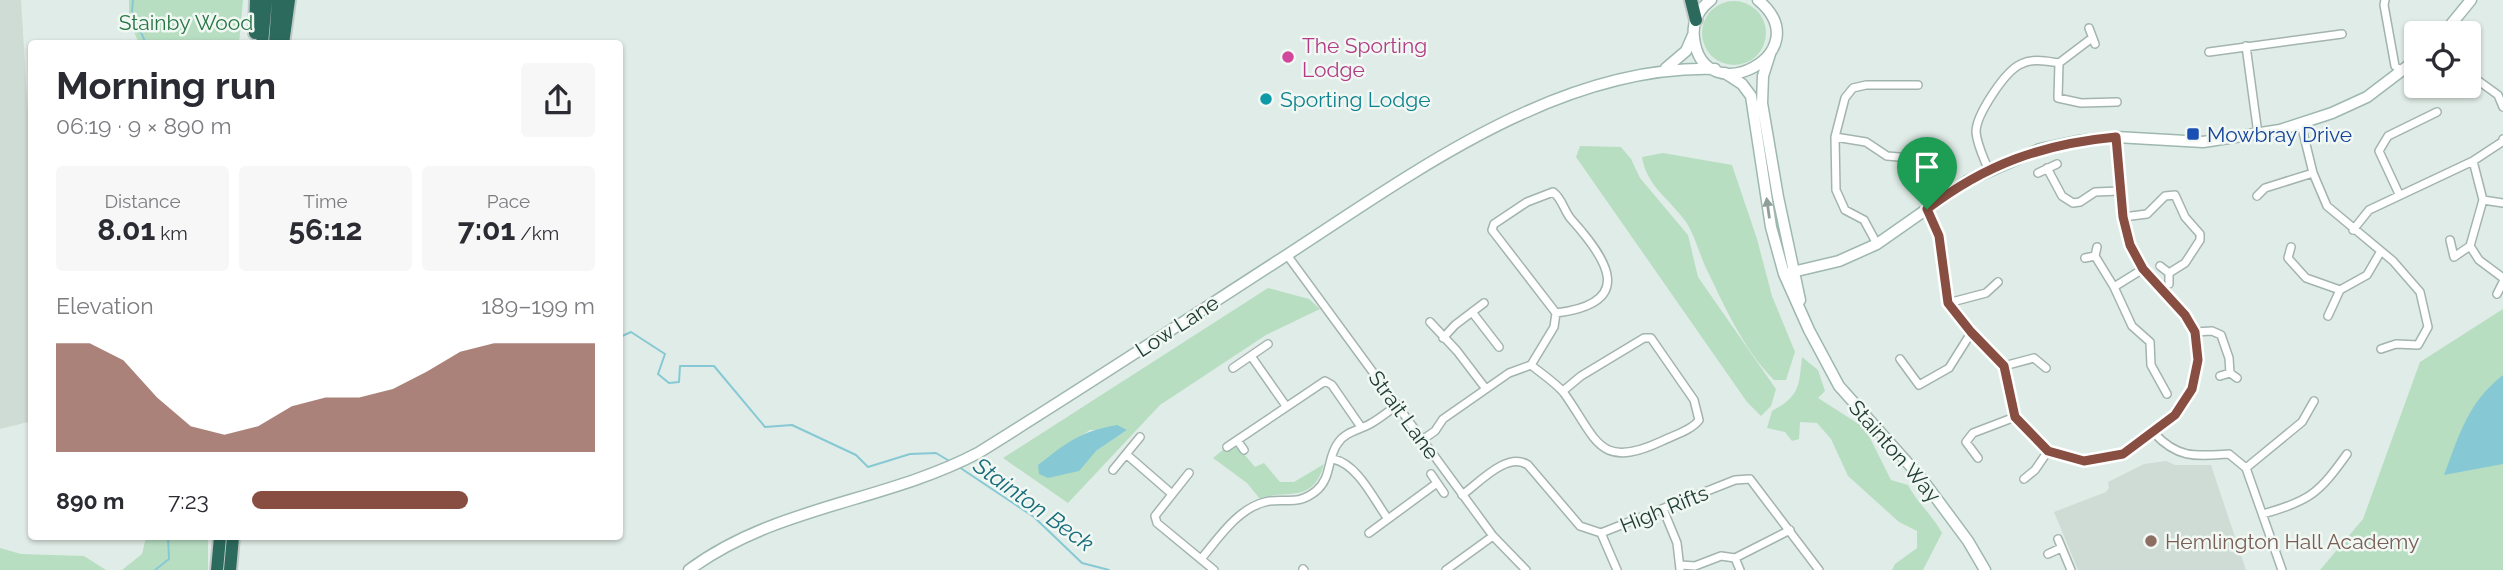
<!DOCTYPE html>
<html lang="en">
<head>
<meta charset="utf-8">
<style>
  :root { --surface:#fff; --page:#f7f7f7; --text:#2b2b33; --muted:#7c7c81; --accent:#874e41 }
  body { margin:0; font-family:Raleway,sans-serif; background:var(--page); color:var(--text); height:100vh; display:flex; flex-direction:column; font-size:26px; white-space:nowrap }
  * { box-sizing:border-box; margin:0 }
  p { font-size:23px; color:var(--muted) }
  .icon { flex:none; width:38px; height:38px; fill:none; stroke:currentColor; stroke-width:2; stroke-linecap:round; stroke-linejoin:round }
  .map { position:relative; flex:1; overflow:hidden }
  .panel { position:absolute; left:28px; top:40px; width:595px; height:500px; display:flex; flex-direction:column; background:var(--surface); border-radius:7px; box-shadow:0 2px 5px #0004 }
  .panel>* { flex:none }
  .tools { position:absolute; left:2404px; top:21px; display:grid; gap:14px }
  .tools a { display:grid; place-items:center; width:77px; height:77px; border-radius:7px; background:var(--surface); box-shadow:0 2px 5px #0004; font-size:35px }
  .pin { position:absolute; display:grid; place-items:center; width:60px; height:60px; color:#fff; margin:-72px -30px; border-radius:50% 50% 50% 0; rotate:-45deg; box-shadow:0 0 7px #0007 }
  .pin .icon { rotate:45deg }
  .round { display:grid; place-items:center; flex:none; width:74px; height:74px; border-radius:7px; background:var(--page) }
  .summary { display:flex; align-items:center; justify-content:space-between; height:119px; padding:0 28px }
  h1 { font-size:38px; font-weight:700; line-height:52px }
  .metrics { display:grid; grid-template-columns:repeat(3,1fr); gap:10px; height:119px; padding:7px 28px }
  .metrics div { display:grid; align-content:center; border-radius:7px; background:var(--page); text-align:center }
  .metrics b { font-size:30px; font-weight:700 }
  .metrics small { font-size:19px; font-weight:400 }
  .metrics p { font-size:19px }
  .chart { height:196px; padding:14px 28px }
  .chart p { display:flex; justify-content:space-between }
  .chart svg { width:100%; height:126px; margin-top:7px; fill:var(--accent); opacity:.7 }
  ul { padding:0 28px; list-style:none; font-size:23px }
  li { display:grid; grid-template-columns:112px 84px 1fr; align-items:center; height:52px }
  li i { height:18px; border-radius:9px; background:var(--accent) }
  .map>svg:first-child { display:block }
</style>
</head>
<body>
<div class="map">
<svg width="2503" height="570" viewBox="0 0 2503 570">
  <rect width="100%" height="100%" fill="#e0ece7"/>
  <path fill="#cedcd5" d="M0,0H21L32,178V421L0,429Z
    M2166,461L2175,465H2211L2246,570H2078L2054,512L2106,492L2109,488L2108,482L2144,464Z"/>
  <path fill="#b8dec2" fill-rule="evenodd" d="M129,0H243L239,44H139L129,19Z
    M1702 33a32 32 0 1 1 64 0a32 32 0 1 1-64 0Z
    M1580,146L1621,147L1631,159L1640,178L1688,235L1698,277L1776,389L1771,406L1761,416L1747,402L1576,157Z
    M1663,153L1732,165L1757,239L1772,296L1795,352L1786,380H1774C1743,349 1724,305 1705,266C1699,252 1694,234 1686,222C1669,198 1647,187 1642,157Z
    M1268,288L1309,299L1320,309L1266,335L1160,405L1068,503L1003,458ZM1090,430H1127L1096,451L1039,464Z
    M2503,309V570H2320L2363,519L2420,362Z
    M1802,357L1818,370L1825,391L1818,398L1865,428L1891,480L1908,485C1918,504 1931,513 1942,533L1923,570H1892L1895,564L1917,548V531L1899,522L1848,476L1831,439L1817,423L1800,422L1799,439L1792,441L1785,432L1767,428L1772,411C1800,396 1799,386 1802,357Z
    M1238,447L1255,467L1264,463L1280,482H1294L1324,464C1313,506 1284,488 1260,499L1247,483L1213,458L1224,449Z
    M146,537H208V570H122L142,554Z
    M0,548L21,554L84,556L106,570H0Z"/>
  <path fill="#86c9d4" d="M2503,375V464L2444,475C2459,435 2468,402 2503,375Z
    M1117,425L1127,430L1096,451L1079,471L1048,478L1039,474L1038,465C1069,441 1079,432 1117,425Z"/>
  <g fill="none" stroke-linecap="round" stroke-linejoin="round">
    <path stroke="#86c9d4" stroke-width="2" d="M133,0L132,11L146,44
      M620,337L631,332L665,354L658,374L669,383L679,382L680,366H714L765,427L792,425L856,455L868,467L910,454L936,453L951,462
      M959,467L1034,517L1082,563L1109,570
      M155,570L169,559L168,537"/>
    <defs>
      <path id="street" d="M2385,0L2384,5L2395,66L2402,71
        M2089,28L2095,44
        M2246,46L2258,134
        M2209,52L2342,34
        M2059,63L2092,38
        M2469,74L2498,95L2503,107
        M2301,124L2313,173L2327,206L2393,261L2420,292L2428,327L2418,345L2396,344L2381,349
        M1835,137L1866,142L1887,156L1923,159
        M2473,161L2483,200L2470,246L2479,260L2503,278
        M2047,168L2062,196L2073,203L2080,202L2095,192L2120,191
        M1988,169C1984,158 1977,145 1976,132C1976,115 2005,71 2021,64C2033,58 2046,61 2059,63L2058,98L2081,103L2117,102
        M2038,173L2057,164
        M2399,194L2379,151L2388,136L2437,112
        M2257,196L2265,188L2313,173
        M2483,200L2503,203
        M1927,209L1939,236L1948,303L1971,333L2004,366L2015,417L2048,451L2084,461L2123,454L2175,415L2191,389L2198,360L2195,332L2185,315L2143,269L2130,245L2123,217L2116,137
        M2123,217L2147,214L2165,196L2175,195L2185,217L2200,234V240L2185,263L2169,273
        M2353,230L2369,210L2473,161L2502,142L2503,139
        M2450,240L2454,257L2470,246
        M1877,244L1864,220L1845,210L1836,190L1835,137L1845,98L1853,88L1866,85H1918
        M2291,247L2288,258L2306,278L2340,290L2367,275L2381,251
        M1287,255L1493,536L1526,570
        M2095,256L2114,287L2132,326L2150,342L2151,365L2167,394
        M2085,258L2095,256L2097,247
        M2160,266L2169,273V284
        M2114,287L2143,269
        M2497,294L2503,282
        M1948,303L1986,293L1998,282
        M1472,312L1499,347
        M2328,316L2340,290
        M1430,322L1457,351L1486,389
        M2195,332L2212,331L2221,335L2229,358L2230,373
        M1443,338L1455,325L1484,303
        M1251,356L1286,406
        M1900,359L1919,385L1949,368L1971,333
        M1531,365C1542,374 1556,383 1564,393C1597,439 1598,471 1662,441C1674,435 1692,430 1699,420L1694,400L1651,338H1644L1581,376L1563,391
        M1531,365L1554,327L1556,313L1492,230L1494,224L1527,202L1553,192C1562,198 1564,211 1571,219C1608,260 1636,303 1556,313
        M2004,366L2034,358L2046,368
        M1233,368L1268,344
        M2220,376L2230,373L2237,378
        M2154,433C2178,459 2196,456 2229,454L2246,468L2282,570
        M1237,440L1244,450
        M1422,440L1435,431L1443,419L1509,373L1531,365
        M1227,447L1325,381L1332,385L1361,427
        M1126,454L1172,494
        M1978,458L1966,442L1973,433L2015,417
        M1333,459C1358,464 1374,500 1388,519
        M2246,468L2302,422L2314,401
        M1113,470L1140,437
        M1189,473L1155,516L1157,523L1214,570
        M1431,474L1444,493
        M2024,479L2035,470L2048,451
        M1462,495C1479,483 1507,451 1528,465L1580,526L1601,533L1735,480L1750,479L1819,570
        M1663,509L1677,543L1680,569
        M2263,514C2310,501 2319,493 2347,454
        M1369,533L1437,483
        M1601,533L1617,570
        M2058,539L2071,570
        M2048,554L2061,548
        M1735,558L1740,570
        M1201,559C1218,539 1237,509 1265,502C1285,497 1296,507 1316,491C1332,478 1327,457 1338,443C1345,432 1359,430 1370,424C1379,419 1388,412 1397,405
        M1680,565L1695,566L1721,556L1735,558L1790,530
        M1303,569L1304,570
        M1446,570L1493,536"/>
      <path id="secondary" d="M1711,0C1699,9 1692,22 1694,38C1703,114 1822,53 1758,0
        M2444,33L2471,0
        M1770,54L1763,76L1762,103L1778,197L1800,300
        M1666,68L1686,51L1693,35
        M1725,73L1742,84L1751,96L1771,227L1784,274L1809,330L1839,386L1922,479L1968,541L1985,570
        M1784,274L1839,261L1877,244L1967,181L2040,149L2078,141L2116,137L2203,142L2280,130L2332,113L2367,97L2417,59
        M689,570C775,506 885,502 978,453C1078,391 1177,326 1276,262C1405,179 1555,64 1715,69"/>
      <path id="highway" d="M1691,0L1696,20
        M255,33L256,0
        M262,44L266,0
        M275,44L278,0
        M283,44L289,0
        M217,570L220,537
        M230,570L233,537"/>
    </defs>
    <use href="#street" stroke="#a3b4ae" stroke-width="10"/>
    <use href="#secondary" stroke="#9eb8af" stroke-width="13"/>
    <use href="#highway" stroke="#c1c9c6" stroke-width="16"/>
    <use href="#street" stroke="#fff" stroke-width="7"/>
    <use href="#secondary" stroke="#fff" stroke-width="10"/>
    <use href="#highway" stroke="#2b6a5c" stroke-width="12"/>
  </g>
  <defs><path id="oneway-solid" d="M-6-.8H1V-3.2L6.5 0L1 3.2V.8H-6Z" transform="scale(1.75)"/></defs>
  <use fill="#909e9a" href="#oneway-solid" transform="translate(1768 208) rotate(-98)"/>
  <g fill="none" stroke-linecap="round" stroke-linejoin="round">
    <defs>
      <path id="route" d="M2116,137L2123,217L2130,245L2143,269L2185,315L2195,332L2198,360L2192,389L2175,415L2123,454L2084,461L2048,451L2015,417L2004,366L1971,332L1948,303L1939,236L1927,209C1986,164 2042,144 2116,137Z"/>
    </defs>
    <use href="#route" stroke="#fff" stroke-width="14"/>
    <use href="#route" stroke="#874e41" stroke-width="9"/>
  </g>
  <circle fill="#d1479c" stroke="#f1f8f4" stroke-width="2.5" cx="1288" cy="57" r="7"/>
  <circle fill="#0f9aa8" stroke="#f1f8f4" stroke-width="2.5" cx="1266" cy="99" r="7"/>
  <rect fill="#1a4fb4" stroke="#f1f8f4" stroke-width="2.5" x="2186" y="127" width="14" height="14" rx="3.5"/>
  <circle fill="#8d6e63" stroke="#f1f8f4" stroke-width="2.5" cx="2151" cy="541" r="7"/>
  <g text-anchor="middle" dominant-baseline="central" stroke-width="5" stroke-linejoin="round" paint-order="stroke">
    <g font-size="21" fill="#297645" stroke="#f1f8f4">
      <text x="186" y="22">Stainby Wood</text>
    </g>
    <g font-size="21" fill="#b23c85" stroke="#f1f8f4" text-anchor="start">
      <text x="1302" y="45">The Sporting<tspan x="1302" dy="24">Lodge</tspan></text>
    </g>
    <g font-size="21" fill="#0d838f" stroke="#f1f8f4" text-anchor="start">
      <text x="1280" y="99">Sporting Lodge</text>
    </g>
    <g font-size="21" fill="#164399" stroke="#f1f8f4" text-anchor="start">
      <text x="2207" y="134">Mowbray Drive</text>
    </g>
    <g font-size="21" fill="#203d35" stroke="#f1f8f4">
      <text transform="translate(1177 326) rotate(-33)">Low Lane</text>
      <text transform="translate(1404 415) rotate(54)">Strait Lane</text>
      <text transform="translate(1895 451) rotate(49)">Stainton Way</text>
      <text transform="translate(1664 509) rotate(-22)">High Rifts</text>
    </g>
    <g font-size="21" fill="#785e54" stroke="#f1f8f4" text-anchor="start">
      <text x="2165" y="541">Hemlington Hall Academy</text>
    </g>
    <g font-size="23" font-style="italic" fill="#186c7b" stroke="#f1f8f4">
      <text transform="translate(1034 504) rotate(36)">Stainton Beck</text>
    </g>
  </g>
</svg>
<div class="tools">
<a><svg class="icon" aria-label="locate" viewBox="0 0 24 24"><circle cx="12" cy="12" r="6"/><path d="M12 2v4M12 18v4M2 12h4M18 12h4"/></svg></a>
</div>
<div class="pin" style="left:1927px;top:209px;background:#1e9e55"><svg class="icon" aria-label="arrive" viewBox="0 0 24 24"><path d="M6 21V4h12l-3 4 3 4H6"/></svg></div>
<section class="panel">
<div class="summary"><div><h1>Morning run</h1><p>06:19 · 9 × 890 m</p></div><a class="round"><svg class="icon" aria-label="share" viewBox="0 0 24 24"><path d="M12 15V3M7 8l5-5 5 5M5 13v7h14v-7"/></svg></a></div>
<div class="metrics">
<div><p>Distance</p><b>8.01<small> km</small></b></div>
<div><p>Time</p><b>56:12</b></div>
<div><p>Pace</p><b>7:01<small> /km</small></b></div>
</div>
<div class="chart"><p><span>Elevation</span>189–199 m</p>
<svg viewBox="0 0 160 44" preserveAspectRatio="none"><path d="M0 44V6L10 6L20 12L30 25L40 35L50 38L60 35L70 28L80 25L90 25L100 22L110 16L120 9L130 6L140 6L150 6L160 6V44z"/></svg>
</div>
<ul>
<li><b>890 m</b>7:23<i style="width:63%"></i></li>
</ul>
</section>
</div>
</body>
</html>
